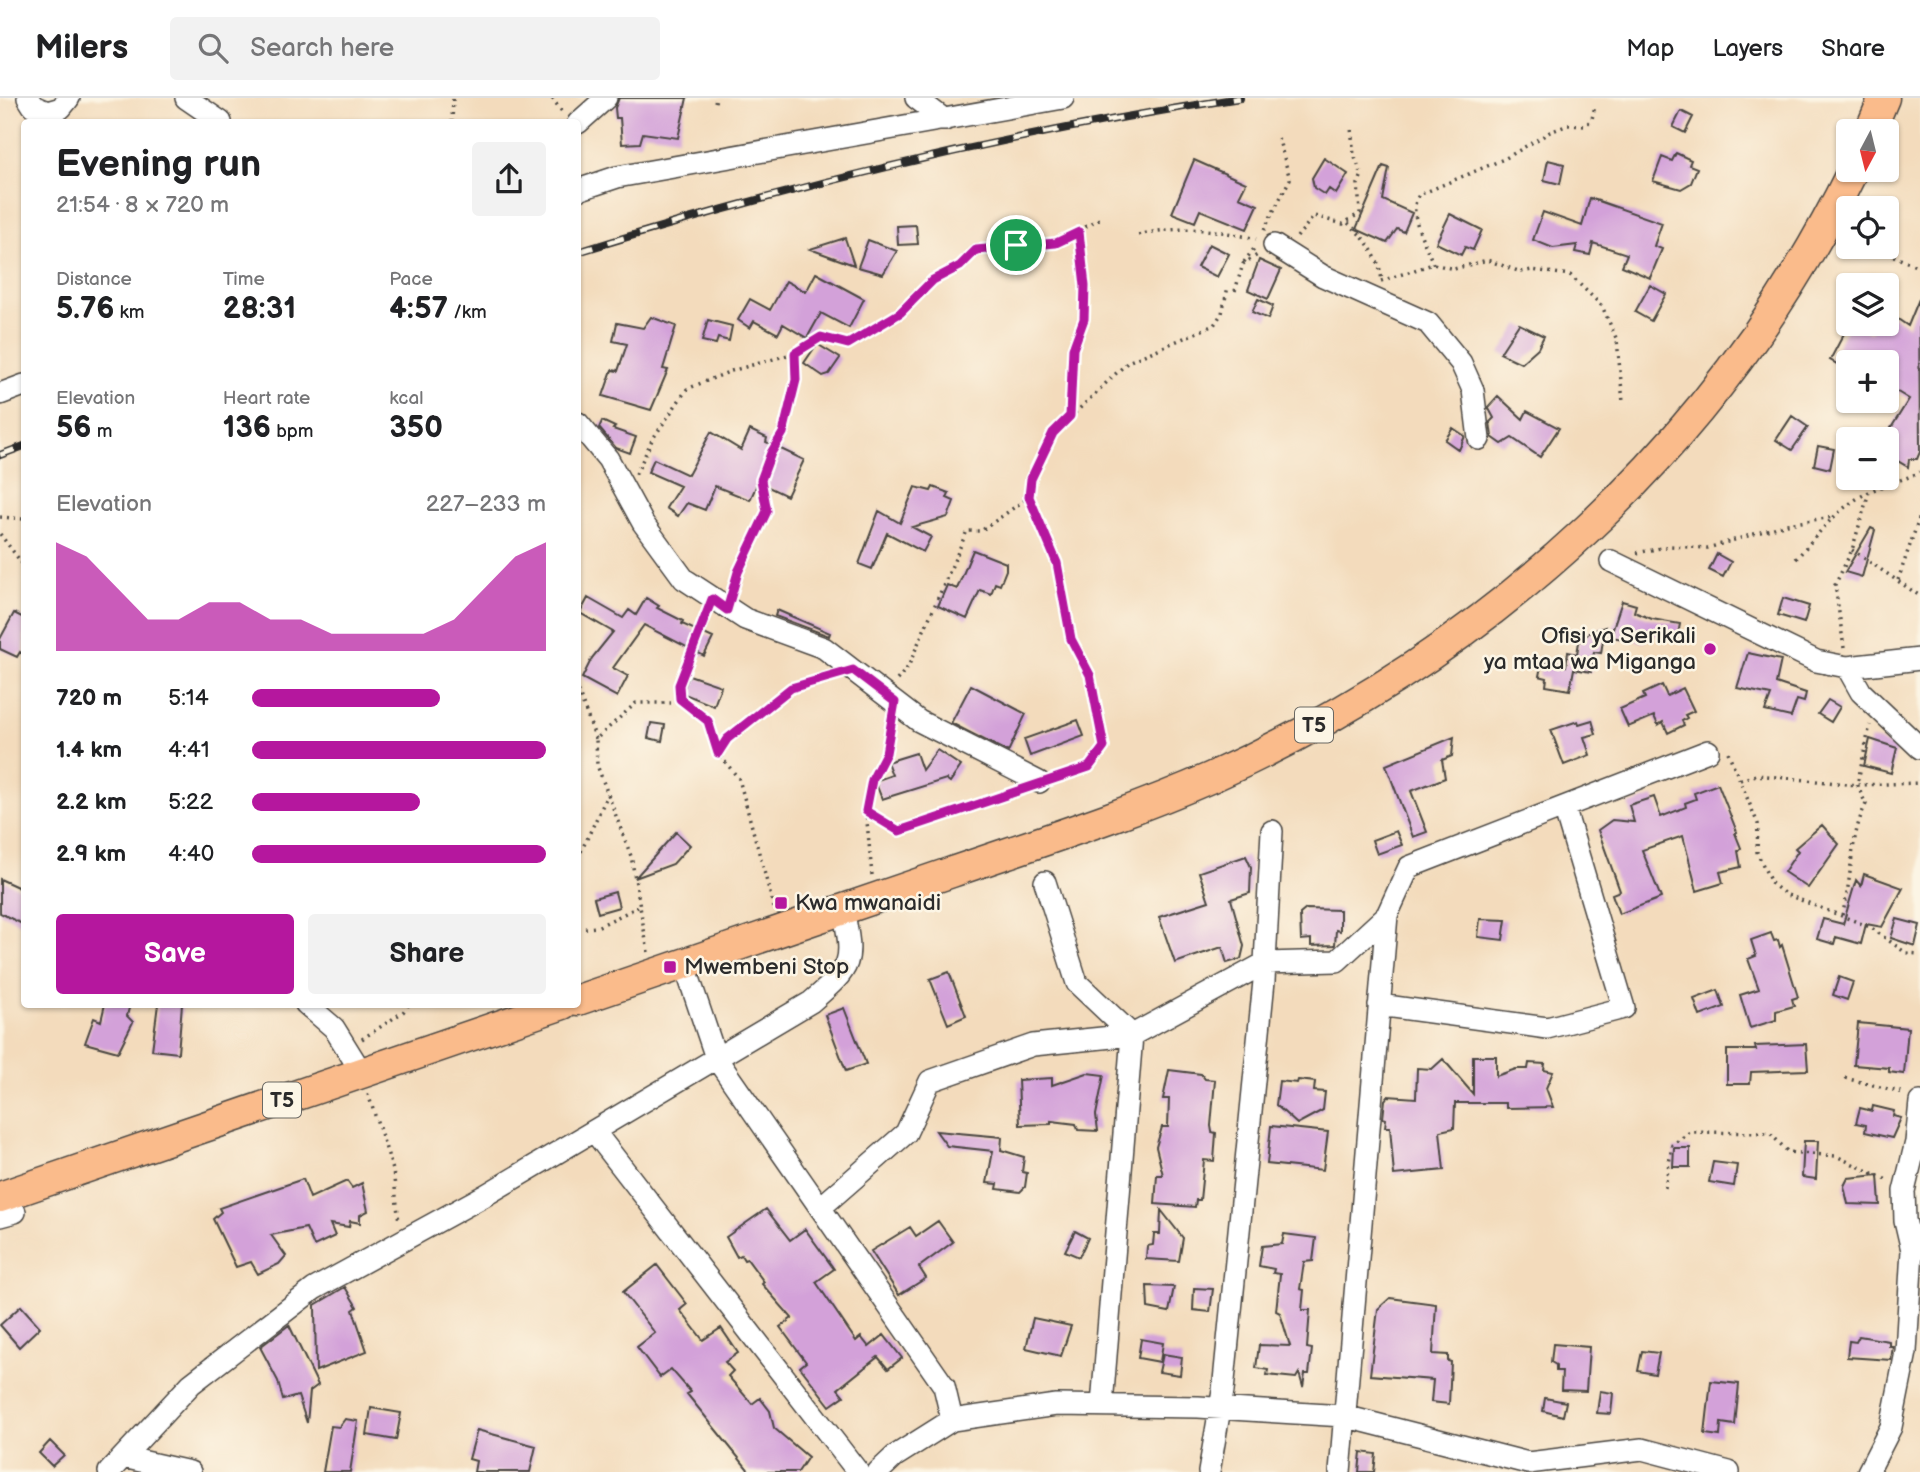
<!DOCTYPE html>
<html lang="en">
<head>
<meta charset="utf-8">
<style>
  :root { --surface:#fff; --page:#f2f2f2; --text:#202124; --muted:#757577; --line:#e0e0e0; --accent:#b5179e }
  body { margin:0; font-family:"Balsamiq Sans",sans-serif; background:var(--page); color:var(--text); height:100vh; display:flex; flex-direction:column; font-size:26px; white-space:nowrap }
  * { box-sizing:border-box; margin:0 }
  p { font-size:23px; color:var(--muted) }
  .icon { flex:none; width:38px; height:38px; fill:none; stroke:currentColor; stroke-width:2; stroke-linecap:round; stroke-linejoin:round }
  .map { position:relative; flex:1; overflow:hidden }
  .side { position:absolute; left:21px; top:21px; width:560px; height:889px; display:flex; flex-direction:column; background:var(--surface); border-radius:7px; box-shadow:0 2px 5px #0004 }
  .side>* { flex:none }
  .needle { width:46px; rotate:187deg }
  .buttons { position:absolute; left:1836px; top:21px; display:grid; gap:14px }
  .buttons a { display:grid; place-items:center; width:63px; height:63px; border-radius:7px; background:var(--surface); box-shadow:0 2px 5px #0004; font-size:35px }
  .pin { position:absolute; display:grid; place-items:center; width:60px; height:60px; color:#fff; margin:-30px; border:4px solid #fff; border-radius:50%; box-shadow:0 2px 7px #0007 }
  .round { display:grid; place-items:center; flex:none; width:74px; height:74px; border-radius:7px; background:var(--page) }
  .head { display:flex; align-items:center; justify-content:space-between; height:119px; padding:0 35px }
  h1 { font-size:38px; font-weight:700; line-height:52px }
  .figures { display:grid; grid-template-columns:repeat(3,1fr); gap:10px; height:119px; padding:7px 35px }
  .figures div { display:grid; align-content:center }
  .figures b { font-size:30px; font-weight:700 }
  .figures small { font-size:19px; font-weight:400 }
  .figures p { font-size:19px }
  .chart { height:196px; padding:14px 35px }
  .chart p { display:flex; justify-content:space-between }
  .chart svg { width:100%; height:126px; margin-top:7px; fill:var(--accent); opacity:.7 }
  .primary-button { display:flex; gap:14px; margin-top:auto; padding:14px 35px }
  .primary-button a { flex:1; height:80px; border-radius:7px; background:var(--accent); color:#fff; font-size:28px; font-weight:700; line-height:80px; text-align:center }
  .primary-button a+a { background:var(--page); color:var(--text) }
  ul { padding:0 35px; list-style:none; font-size:23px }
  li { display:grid; grid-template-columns:112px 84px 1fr; align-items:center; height:52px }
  li i { height:18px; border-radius:9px; background:var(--accent) }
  header { display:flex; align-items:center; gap:42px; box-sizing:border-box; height:98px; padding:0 35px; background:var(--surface); border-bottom:2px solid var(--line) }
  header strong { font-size:33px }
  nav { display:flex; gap:38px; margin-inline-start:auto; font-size:24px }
  .search { width:490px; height:63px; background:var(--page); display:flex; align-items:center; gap:18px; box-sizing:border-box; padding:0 24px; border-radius:7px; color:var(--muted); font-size:26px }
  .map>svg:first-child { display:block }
</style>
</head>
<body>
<header>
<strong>Milers</strong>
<div class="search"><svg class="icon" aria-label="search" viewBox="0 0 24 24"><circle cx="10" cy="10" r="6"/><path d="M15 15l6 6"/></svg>Search here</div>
<nav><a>Map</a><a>Layers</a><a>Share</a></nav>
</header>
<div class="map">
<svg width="1920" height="1374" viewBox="0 0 1920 1374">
  <rect width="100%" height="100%" fill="#fcf5e5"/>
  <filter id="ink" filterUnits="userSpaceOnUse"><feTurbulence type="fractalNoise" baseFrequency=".0143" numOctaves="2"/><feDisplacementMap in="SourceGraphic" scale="14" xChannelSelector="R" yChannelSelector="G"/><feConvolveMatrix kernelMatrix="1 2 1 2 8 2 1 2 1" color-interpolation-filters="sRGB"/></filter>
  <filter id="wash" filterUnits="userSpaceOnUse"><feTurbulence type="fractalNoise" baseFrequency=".00686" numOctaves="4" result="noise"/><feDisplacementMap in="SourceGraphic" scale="28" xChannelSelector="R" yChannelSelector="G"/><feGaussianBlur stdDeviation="1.57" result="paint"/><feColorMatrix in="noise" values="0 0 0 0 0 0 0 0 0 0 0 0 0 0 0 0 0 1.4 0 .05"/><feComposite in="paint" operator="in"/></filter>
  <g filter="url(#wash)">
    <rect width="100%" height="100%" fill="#f3dbbc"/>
    <g id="blocks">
      <path fill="#d3a1d9" d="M619,0H687L678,40L643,35L640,45L622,46L620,20H616L615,10Z
        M1681,13L1693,19L1685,35L1673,29Z
        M1676,55L1691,62L1689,67L1697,70L1691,85L1681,91L1653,83L1662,59L1672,63Z
        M1324,60L1348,76L1336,96L1329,91L1325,97L1314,90L1312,80Z
        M1194,62L1246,85L1239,99L1258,107L1247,131L1200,112L1195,124L1172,115Z
        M1548,62L1564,66L1560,86L1544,82Z
        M1383,68L1389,70L1383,102L1412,115L1404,134L1397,131L1387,145L1356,131Z
        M1590,100L1662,125L1654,148L1662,151L1650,180L1622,168L1627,156L1593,145L1590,157L1575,154L1577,147L1553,150L1533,142L1543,114L1582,128Z
        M1450,116L1482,132L1473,152L1465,149L1461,157L1436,145Z
        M916,127L918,146L898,147L897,128Z
        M845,140L854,167L810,151Z
        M868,142L897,153L883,176L858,169Z
        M1209,146L1229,156L1217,179L1197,169Z
        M1259,162L1281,172L1268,201L1248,192Z
        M816,175L864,201L849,230L821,215L807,240L783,226L778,236L754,223L750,230L738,222L750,201L770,212L786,183L806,194Z
        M1650,187L1666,196L1651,223L1635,214Z
        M1258,201L1273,208L1268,221L1252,214Z
        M1919,201L1920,354L1917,361H1909L1908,369L1886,356V338L1909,301L1886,287V264H1848V272L1830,262L1849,226L1870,235L1877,226H1886V213L1908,228Z
        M651,219L676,228L663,271L668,272L651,312L603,298L612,272L618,273L627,246L613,243L617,225L643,230Z
        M708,222L732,228L729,243L718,240L716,246L702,243Z
        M1519,226L1544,238L1538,250L1521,265L1500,255Z
        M817,246L840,260L829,276L823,278L804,265Z
        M1498,298L1523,321L1527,313L1559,330L1540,359L1512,340L1502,346L1492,339L1490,324L1494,320L1488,309Z
        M1792,318L1808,329L1792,352L1776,342Z
        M602,323L615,329L613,331L636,339L630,355L616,350L599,330Z
        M1453,330L1465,338L1459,352L1445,342Z
        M750,332L767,340L766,344L804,362L787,398L758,384L750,402L715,388L705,412L687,405L678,418L666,410L680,388L648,374L654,361L688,377L711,334L741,352Z
        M1818,348L1834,351L1830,371L1814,367Z
        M915,389L931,393L933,389L949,395L947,400L954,403L948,419L912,429L931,439L923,454L887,435L872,471L859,466L879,413L900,425Z
        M1871,430L1875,432L1862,479L1845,474Z
        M973,452L1006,465V472L1000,487L995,485L991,496L980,492L967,521L938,508L947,487L957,491Z
        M1717,456L1731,464L1723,479L1709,472Z
        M588,500L623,520L629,512L636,517L646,500L659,508L657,510L683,523L682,526L713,540L704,558L644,527L613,570L628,578L617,599L582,580L592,560L613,534L580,515Z
        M1783,500L1809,508L1804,525L1778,517Z
        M1622,503L1636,507L1634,514L1652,521L1680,526L1677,541L1647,536L1645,544L1610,539Z
        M777,512L830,535L829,538L775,518Z
        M14,515L24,520V557L20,554L17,559L0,551V541Z
        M1605,529L1601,555L1594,554L1591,574L1574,571L1570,592L1546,588L1547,580L1539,578L1542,563L1566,568L1568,554L1577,556L1579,544L1590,534Z
        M1748,555L1781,562L1776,585L1806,595L1804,604L1797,602L1791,619L1765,613L1771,597L1737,590Z
        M689,577L721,588L714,608L682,595Z
        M971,587L1026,616L1008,654L951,625Z
        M1662,587L1667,598L1683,590L1694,613L1685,617L1687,620L1682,623L1684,627L1668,635L1663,624L1658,627L1654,618L1628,629L1620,611L1645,600L1643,596Z
        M1828,602L1840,609L1831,624L1818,616Z
        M1078,622L1084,638L1030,658L1024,641Z
        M1592,622L1596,636L1584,639L1590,657L1564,667L1551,632L1578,623L1579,626Z
        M651,625L665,627L662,643L648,640Z
        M1454,639L1452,658L1442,662L1445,680L1411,693L1427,734L1413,739L1386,667Z
        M1870,641L1897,650L1891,675L1864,668Z
        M937,652L961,668L950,684L946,681L882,701L875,683L892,677L887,664L916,655L922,672Z
        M1718,686L1737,734L1735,735L1741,750L1738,753L1741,769L1720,774L1723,785L1697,793L1683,738L1642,752L1661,800L1619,816L1612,796L1620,793L1598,732L1612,722L1634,724L1629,707L1654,699L1661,719L1686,709L1685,705L1696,701L1694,695Z
        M1822,727L1839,746L1808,790L1784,774L1798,753L1795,750Z
        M1396,733L1402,747L1377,756L1372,742Z
        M676,734L690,747L673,766L635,780Z
        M1246,758L1251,769L1250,795L1231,801L1244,848L1241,861L1227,865L1222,849L1175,865L1159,819L1209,803L1199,774Z
        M1864,776L1903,790L1882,829L1866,826L1861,846L1836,839L1834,846L1817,841L1823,821L1843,826L1856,782L1861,788Z
        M0,781L24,792V827L0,815Z
        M615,794L619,809L598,815L594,800Z
        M1306,811L1340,812V833L1336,832L1335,847L1311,848V841L1301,842L1300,816Z
        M1480,821L1506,822L1503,842L1478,839Z
        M1897,821L1920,827L1915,848L1891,840Z
        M1771,835L1774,843L1778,842L1780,849L1782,847L1798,899L1792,901L1794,908L1776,913V922L1750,930L1740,897L1759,891L1748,861L1756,858L1751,842Z
        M949,874L966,918L948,926L930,881Z
        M1839,879L1853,884L1847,902L1833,897Z
        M1718,892L1724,909L1700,918L1694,901Z
        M105,906H130L127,918L133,924L118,954L85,945L94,920L101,923Z
        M158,906H182L178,955L152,952Z
        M844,910L866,966L846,973L825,917Z
        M1858,925L1908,930L1904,976L1889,974V970L1854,967Z
        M1806,946L1808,972L1751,974L1750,986H1727V952H1756L1755,948Z
        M1473,958H1496V978L1516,971H1528L1529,965L1545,966L1544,972L1553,974L1546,990L1553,1009L1506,1010V1005H1455L1454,1030L1440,1033L1444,1072L1394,1077L1390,1029H1385L1386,1021L1383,1020L1385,1002L1388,998L1416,1000L1417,970L1432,971L1443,961L1473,996Z
        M1169,972L1201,976L1205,981L1215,982L1211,1028L1212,1034L1216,1035L1214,1063L1204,1062L1200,1102H1196L1195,1109L1155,1106L1157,1077H1163L1156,1049L1162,1029H1168L1169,1001H1163Z
        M1087,975L1104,977L1096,1017L1098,1033L1078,1032L1076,1026L1051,1023V1026L1020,1027L1018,982L1052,980V987Z
        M1298,982L1315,984L1314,993L1325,994L1323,1012L1297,1026L1276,1007L1279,983L1297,985Z
        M1873,1008L1894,1013L1893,1018L1901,1020L1892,1040L1865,1034L1866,1027L1856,1025L1860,1010L1872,1013Z
        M1271,1028L1328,1034L1323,1072L1267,1066Z
        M936,1033L1002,1039L1001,1052L1024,1059L1022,1074L1027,1075L1025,1089L1020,1094L997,1091L998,1086L987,1085L993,1053L947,1048Z
        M1804,1043H1818L1816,1081L1802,1079Z
        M1674,1050H1690V1069H1673Z
        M1713,1064L1737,1067L1734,1088L1709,1084Z
        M1878,1077L1880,1107L1848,1106L1844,1088L1848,1080Z
        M303,1081L310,1100L347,1083L352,1090L362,1085L368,1113L360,1117V1125L350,1123L349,1129L330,1126L335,1138L314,1148L306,1130L271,1137L286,1158L279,1166L258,1176L251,1164L236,1169L213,1121L221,1114L219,1110Z
        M766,1111L790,1142L805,1131L834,1171L816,1184L856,1243L861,1239L869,1249L884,1237L902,1260L888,1271L878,1259L838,1291L844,1298L830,1308L800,1269L806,1264L780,1229L792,1220L762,1186L764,1184L747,1161L744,1162L741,1157L737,1159L726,1139Z
        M1161,1112L1183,1140L1179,1163L1146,1161L1147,1148L1153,1147L1154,1136H1160Z
        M938,1123L953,1144L919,1169L926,1180L899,1197L871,1153L910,1129L916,1138Z
        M1075,1133L1088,1140L1079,1159L1065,1153Z
        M1284,1136L1316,1140L1313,1163L1304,1164L1300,1191L1304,1192L1302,1212H1310L1307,1250L1312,1251L1309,1276H1305L1303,1289L1299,1275L1296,1280L1267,1277L1268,1272L1256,1270L1259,1247L1290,1248L1280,1215L1276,1213L1280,1176L1273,1175L1274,1171L1259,1168L1262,1148L1282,1146Z
        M657,1167L687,1206L680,1212L703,1242L721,1230L738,1255L725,1264L733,1273L728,1278L752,1306L760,1300L770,1313L774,1330L808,1359L798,1374H750L687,1296L691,1294L671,1271L660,1279L637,1249L655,1235L623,1194Z
        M1147,1188L1174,1189L1169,1214L1148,1210Z
        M345,1189L357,1209L353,1212L367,1253L316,1273L315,1207Z
        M1194,1190L1213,1191L1210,1214L1193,1212Z
        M1390,1200L1436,1206L1433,1256L1448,1257V1263L1451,1264L1449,1306L1431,1304L1433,1282L1370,1277L1378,1211Z
        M21,1208L40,1229L19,1249L0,1227Z
        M1033,1220L1071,1228L1061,1258L1026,1250Z
        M289,1227L318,1287L310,1293L307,1325L298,1298L283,1302L278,1283L260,1249Z
        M1859,1238L1889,1243V1248H1893L1891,1262L1847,1259L1849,1243L1856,1244Z
        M1141,1241L1163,1245L1160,1264L1138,1260Z
        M1553,1246L1589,1249L1586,1293L1561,1292L1562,1273H1556V1267L1551,1264Z
        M1642,1253L1659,1255L1655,1276L1638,1273Z
        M1163,1256L1182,1259L1180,1277L1159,1274Z
        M1711,1283L1739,1286L1735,1327L1721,1325L1720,1338L1705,1336Z
        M1600,1293L1613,1295L1611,1316L1597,1315Z
        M1545,1300L1566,1304L1563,1318L1543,1313Z
        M371,1310L401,1315L396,1342L367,1337Z
        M345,1321L358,1323L350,1374H323L331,1328L339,1329Z
        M477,1332L536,1348L530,1374H474L476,1363L469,1361Z
        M50,1343L64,1357L52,1368L39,1355Z
        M1361,1354L1376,1356L1374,1374H1359Z"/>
    </g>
  </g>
  <g filter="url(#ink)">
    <use href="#blocks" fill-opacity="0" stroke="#494541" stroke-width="2"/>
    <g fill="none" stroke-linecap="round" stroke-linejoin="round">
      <defs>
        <path id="minor" d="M28,0L33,8L47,14L61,10L69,0
          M186,0L221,24
          M916,0L945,22
          M578,25L606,0
          M578,92L617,79L1063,0
          M1274,147L1323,178L1428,225L1461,265L1473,292L1479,341
          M0,296L24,287
          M578,325L608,361L643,425L684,481L745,521L824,550L919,623L1039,684
          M1611,463L1816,563L1847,569L1920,561
          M1847,569L1861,594L1920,650
          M1045,784L1077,885L1132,937L1102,1307
          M684,865L716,960L944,1288L952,1322
          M306,906L334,930L362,975
          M1379,907L1547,930L1624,910L1564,709
          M594,1033L858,1374
          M820,1110L906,1035L930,983L1033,947L1132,937L1265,865L1337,863L1387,817L1409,769L1708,653
          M0,1118L15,1114
          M123,1359L190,1374
          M109,1374L191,1286L314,1191L484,1098L811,904C853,868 854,865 843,811
          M878,1374L895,1358L952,1322L1056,1307L1198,1309L1344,1318L1528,1365L1642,1351L1729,1374
          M1209,1374L1223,1293L1264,883L1272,733
          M1340,1374L1387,817
          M1868,1374L1891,1329L1906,1254L1912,1152L1905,1122L1904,1093L1916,1044L1920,1004"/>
        <path id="highway" d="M1870,33L1884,0
          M578,902C702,859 827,817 952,774C1039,744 1128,716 1212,679C1490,554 1719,347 1853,72
          M0,1099L563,906"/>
      </defs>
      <use href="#minor" stroke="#494541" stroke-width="24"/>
      <use href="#highway" stroke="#494541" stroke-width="33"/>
      <path stroke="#494541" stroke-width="3.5" stroke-dasharray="2 5" stroke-linecap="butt" d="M552,0L563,15
        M715,4L716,0
        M452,24L453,0
        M1348,125C1366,141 1379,158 1382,183
        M1264,132L1290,81L1278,39
        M1138,137C1179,127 1215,131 1256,141
        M1297,139L1314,118L1343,126L1360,115L1358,86L1362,77L1354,57L1351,30
        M1887,155L1920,170
        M1244,164L1256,148
        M1433,166C1427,148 1406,115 1419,97L1506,60L1550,34L1568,27L1585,28L1592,21L1595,8
        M1381,183L1433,166L1454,171L1487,162L1521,174L1532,172L1570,177L1602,208L1617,242L1623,304
        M1235,193L1243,166L1259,156
        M1070,318L1073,251L1084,221L1085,189L1079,134
        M636,376L652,342L687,291L731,273L795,255L821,239L848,246L900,215L933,182L960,168L976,152L1056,145L1101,120
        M0,419L24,421
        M0,436L24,468
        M1852,452L1920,498
        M1637,455L1670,448L1708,450L1787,426L1833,419
        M1796,461C1818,436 1838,409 1869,394C1885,386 1904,382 1920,374
        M1898,482L1920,418
        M731,492L767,413L761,382L783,335L796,282L795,255
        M708,519L679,587L680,601L708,623L718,655L739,681L774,810
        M1844,550L1835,487L1852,452L1869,394
        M897,582L908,569L967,433H981L1029,399
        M578,593L596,641
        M718,654C742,616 789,589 831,578
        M1728,654L1758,726L1757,754L1771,785L1785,796L1870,829L1906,855L1920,856
        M1057,679L1089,669L1104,649L1090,577L1071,541L1057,465L1029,399L1031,381L1053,336L1128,264L1214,227L1222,215L1228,189
        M1740,682L1756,677L1857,687L1920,685
        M866,712C872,682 888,657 892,627
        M578,760L608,696
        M872,777L866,713L899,733L1016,692
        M1842,817C1853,780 1849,740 1866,706L1857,687L1870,627
        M578,831L597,829L640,808
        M648,854L631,758L597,667L596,641L636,605H671
        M362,941L403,914L409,906
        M1845,980L1904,995
        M368,996L393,1072L399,1124
        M1665,1090L1672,1047L1690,1034L1770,1035L1788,1054L1836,1058L1887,1082"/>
      <use href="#minor" stroke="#fff" stroke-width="21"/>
      <use href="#highway" stroke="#fabb8b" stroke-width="30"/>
      <defs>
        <path id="rail" d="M578,154C793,87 1017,34 1240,0
          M0,357L24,348"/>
      </defs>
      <use href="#rail" stroke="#2b2b2b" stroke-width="8"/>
      <use href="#rail" stroke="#fcf5e5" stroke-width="5" stroke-dasharray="16" stroke-linecap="butt"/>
    </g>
  </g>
  <g fill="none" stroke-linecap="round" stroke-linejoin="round" filter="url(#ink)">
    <defs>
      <path id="route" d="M1079,134L1085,188L1084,221L1073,251L1070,318L1053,335L1031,381L1029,399L1057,465L1071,541L1090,577L1104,649L1089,669L899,733L866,713L872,682L886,655L895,604L853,572L791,590L727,641L718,655L708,623L680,601L679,587L712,501L727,512L738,474L767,413L761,382L771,355L783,335L796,282L795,255L821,239L848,246L900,215L933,182L960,168L976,152L1056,145Z"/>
    </defs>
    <use href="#route" stroke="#fff" stroke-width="14"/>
    <use href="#route" stroke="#b5179e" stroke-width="9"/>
  </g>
  <g fill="#b5179e" stroke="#fcf5e5" stroke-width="2.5">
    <circle cx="1710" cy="551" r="7"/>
    <rect x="774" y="798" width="14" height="14" rx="3.5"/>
    <rect x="663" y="862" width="14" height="14" rx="3.5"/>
  </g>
  <g text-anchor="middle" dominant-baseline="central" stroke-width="5" stroke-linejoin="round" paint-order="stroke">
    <g fill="#fcf5e5" stroke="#6a6863" stroke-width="2">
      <rect x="1295" y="609.5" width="38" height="35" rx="5"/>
      <rect x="263" y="984.5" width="38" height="35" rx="5"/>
    </g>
    <g font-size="21" font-weight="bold" fill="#2b2b2b">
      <text x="1314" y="627">T5</text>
      <text x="282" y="1002">T5</text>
    </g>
    <g font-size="23" fill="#2b2b2b" stroke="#fcf5e5" text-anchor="start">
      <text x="1696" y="538" text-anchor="end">Ofisi ya Serikali<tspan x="1696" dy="26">ya mtaa wa Miganga</tspan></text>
      <text x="795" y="805">Kwa mwanaidi</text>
      <text x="684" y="869">Mwembeni Stop</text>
    </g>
  </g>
</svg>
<div class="buttons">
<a><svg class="needle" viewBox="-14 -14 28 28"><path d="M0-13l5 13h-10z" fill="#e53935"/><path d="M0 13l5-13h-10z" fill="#757577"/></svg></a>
<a><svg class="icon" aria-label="locate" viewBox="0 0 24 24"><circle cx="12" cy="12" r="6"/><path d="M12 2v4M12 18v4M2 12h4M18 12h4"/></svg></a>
<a><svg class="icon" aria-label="layers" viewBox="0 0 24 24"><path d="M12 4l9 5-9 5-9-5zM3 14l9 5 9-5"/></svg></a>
<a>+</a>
<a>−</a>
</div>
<div class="pin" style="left:1016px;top:147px;background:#1e9e55"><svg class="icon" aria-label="arrive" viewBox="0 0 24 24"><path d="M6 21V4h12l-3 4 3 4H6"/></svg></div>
<section class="side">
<div class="head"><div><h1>Evening run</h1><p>21:54 · 8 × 720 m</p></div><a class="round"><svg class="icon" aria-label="share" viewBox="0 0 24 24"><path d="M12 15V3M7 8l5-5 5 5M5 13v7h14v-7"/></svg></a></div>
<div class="figures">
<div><p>Distance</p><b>5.76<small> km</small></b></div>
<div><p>Time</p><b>28:31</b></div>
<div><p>Pace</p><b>4:57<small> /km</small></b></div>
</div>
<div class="figures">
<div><p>Elevation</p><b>56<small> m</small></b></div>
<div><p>Heart rate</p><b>136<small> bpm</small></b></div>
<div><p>kcal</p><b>350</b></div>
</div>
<div class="chart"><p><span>Elevation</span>227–233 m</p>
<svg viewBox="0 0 160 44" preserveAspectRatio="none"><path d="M0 44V6L10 11L20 22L30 33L40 33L50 27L60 27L70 33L80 33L90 38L100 38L110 38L120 38L130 33L140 22L150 11L160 6V44z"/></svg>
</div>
<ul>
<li><b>720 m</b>5:14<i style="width:64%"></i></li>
<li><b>1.4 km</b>4:41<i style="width:100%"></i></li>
<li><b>2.2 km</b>5:22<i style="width:57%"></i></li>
<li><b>2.9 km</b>4:40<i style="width:100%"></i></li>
</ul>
<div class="primary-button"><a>Save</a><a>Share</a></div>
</section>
</div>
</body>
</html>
